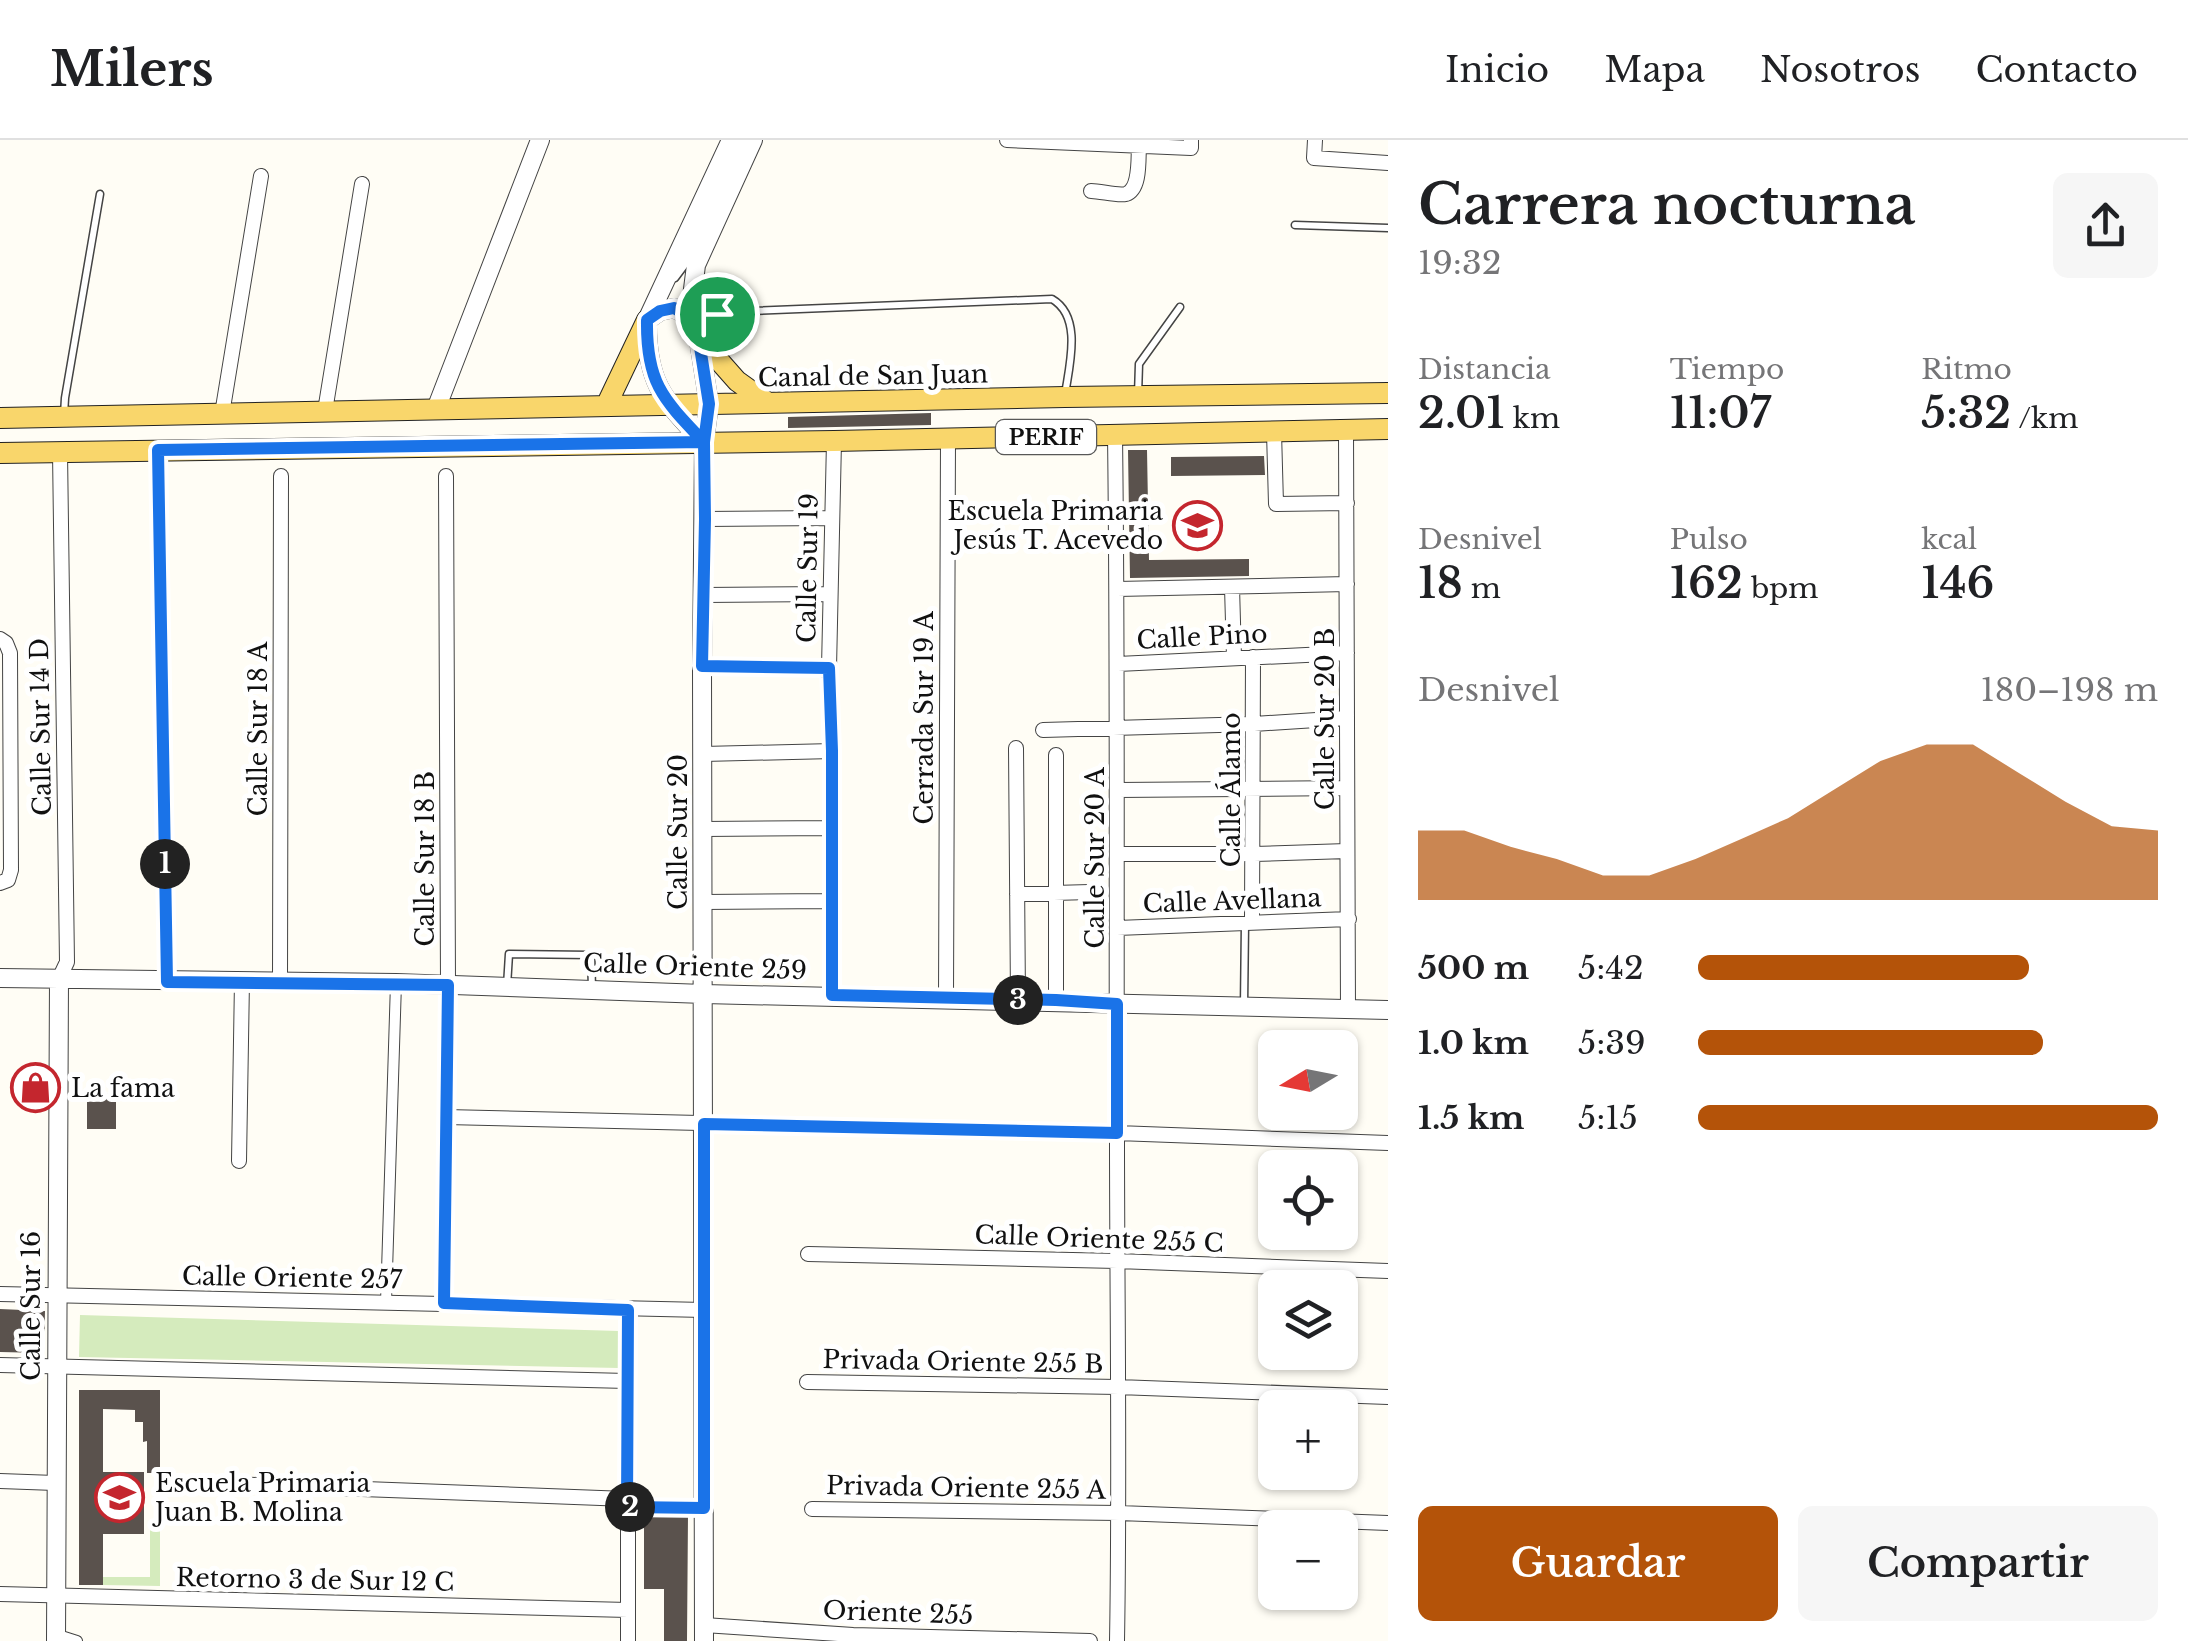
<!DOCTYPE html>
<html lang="es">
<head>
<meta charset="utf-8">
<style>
  :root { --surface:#fff; --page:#f6f6f6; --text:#202124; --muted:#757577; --line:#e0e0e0; --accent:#b45309 }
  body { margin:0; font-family:"Libre Baskerville",serif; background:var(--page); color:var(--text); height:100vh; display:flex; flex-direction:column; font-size:38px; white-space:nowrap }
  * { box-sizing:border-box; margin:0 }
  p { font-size:32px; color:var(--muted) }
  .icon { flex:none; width:55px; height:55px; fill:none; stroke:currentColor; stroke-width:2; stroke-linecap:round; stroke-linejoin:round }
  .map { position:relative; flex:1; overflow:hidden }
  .sheet { display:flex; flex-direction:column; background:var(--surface); width:800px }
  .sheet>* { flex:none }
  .needle { width:65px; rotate:260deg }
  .controls { position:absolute; left:1258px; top:890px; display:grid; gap:20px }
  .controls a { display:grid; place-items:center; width:100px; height:100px; border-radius:15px; background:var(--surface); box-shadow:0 2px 8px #0004; font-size:50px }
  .pin { position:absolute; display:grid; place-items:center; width:85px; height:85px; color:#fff; margin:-42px; border:5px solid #fff; border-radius:50%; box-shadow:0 2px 10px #0007 }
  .km { position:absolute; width:50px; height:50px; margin:-25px; border-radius:50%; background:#222; color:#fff; font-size:28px; line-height:50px; text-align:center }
  .round { display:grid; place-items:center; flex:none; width:105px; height:105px; border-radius:15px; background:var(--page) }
  .headline { display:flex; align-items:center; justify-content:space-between; height:170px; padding:0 30px }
  h1 { font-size:55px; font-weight:600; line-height:75px }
  .figures { display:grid; grid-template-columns:repeat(3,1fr); gap:15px; height:170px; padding:10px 30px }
  .figures div { display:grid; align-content:center }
  .figures b { font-size:42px; font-weight:600 }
  .figures small { font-size:28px; font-weight:400 }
  .figures p { font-size:28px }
  .chart { height:280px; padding:20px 30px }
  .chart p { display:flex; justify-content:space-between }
  .chart svg { width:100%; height:180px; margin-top:10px; fill:var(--accent); opacity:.7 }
  .button { display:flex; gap:20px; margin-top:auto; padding:20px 30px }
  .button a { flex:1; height:115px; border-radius:15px; background:var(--accent); color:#fff; font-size:40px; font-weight:600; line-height:115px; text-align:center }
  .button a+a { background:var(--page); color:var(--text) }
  ul { padding:0 30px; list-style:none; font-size:32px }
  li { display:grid; grid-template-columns:160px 120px 1fr; align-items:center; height:75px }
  li i { height:25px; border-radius:12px; background:var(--accent) }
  header { display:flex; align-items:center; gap:60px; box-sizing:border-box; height:140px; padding:0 50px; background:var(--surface); border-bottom:2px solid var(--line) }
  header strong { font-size:48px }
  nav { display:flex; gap:55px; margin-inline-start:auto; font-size:35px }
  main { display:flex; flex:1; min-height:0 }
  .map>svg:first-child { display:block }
</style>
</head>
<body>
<header>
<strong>Milers</strong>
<nav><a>Inicio</a><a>Mapa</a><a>Nosotros</a><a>Contacto</a></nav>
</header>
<main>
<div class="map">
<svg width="1388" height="1501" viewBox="0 0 1388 1501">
  <rect width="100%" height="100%" fill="#fffdf5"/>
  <path fill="#d5ebbd" d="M80,1175L619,1191V1228L79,1217Z
    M150,1381H160V1446L103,1445V1437H150Z"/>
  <path fill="#5a524d" d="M931,273V285L788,288V277Z
    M1128,310H1147L1149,420L1249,419V436L1130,438Z
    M1264,316L1265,335L1171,336V317Z
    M87,953H116V989H87Z
    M0,1169L45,1171L44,1213L0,1212Z
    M79,1250H160V1333H147V1301L143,1302V1282H135V1270L103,1269V1332H144V1394H103V1445H79Z
    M644,1374L688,1375L687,1501H664V1449H644Z"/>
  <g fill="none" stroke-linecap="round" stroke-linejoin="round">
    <defs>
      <path id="service" d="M1295,85L1388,88
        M675,138L684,126L742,0
        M699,187L717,174L727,172L1052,159C1083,177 1069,226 1065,255
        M1138,255L1139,224L1180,167
        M64,275L65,258L100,54
        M507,846L509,814L591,815L592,848
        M1244,866L1245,783
        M628,1367L701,1368"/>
      <path id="pedestrian" d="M386,1163L396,843
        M55,1494L77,1501"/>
      <path id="minor" d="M1007,0L1191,8V0
        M1315,0L1314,18L1388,23
        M1091,51C1101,51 1117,56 1126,54C1141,49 1138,18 1139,5
        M325,271L362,44
        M222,274L261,36
        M1346,290L1348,869
        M1274,292L1276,364L1347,363
        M1115,295C1118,528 1116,760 1117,993C1117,1162 1120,1332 1117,1501
        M158,310L167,842
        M705,379L831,378
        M1232,447L1234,517
        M1117,449L1347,444
        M704,455L830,454
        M0,499L6,503L10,513L11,730L8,740L0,743
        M1118,524L1347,513
        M702,526L829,528
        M1043,590L1254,584L1347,578
        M1016,608L1018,860
        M703,614L833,611
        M1117,650L1347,648
        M703,689L833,688
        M1117,714H1254L1347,711
        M1017,754L1090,752
        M703,762L833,761
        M1252,782L1253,517
        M1117,788L1349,779
        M59,839L67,822L60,312
        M280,842L281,336
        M833,855V611L829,528L834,301
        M946,858L948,299
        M1056,860V615
        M446,977L1117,993L1388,1003
        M239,1021L242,841
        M808,1114L1117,1121L1388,1131
        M0,1154L704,1170
        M443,1163L448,845L446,336
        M628,1170V1501
        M0,1225L627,1241
        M807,1242L1118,1247L1388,1257
        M0,1341L55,1343
        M231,1344L627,1359
        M812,1369L1119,1373L1388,1383
        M0,1454L628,1470
        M704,1485L853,1495L1090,1501"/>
      <path id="tertiary" d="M647,180L660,171L674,168L694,179
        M436,269L540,0
        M704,303C663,259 646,243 647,180L731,0
        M0,838L396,843L704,854L1388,870
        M56,1501L59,839
        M704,1501L702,526L704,303L709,264L692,157L696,125L753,0"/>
      <path id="primary" d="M699,198L737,241L768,263
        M606,266L647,180
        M0,278L1065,257L1388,253
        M0,313L834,301L1388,289"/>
    </defs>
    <use href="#service" stroke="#444" stroke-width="9"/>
    <use href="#pedestrian" stroke="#444" stroke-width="12"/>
    <use href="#minor" stroke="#444" stroke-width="16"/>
    <use href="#tertiary" stroke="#444" stroke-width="20"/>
    <use href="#primary" stroke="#222" stroke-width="22"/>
    <use href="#service" stroke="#fff" stroke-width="6"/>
    <use href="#pedestrian" stroke="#fff" stroke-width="10"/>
    <use href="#minor" stroke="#fff" stroke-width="14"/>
    <use href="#tertiary" stroke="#fff" stroke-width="18"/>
    <use href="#primary" stroke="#f9d66b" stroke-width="20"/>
  </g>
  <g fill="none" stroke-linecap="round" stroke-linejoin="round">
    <defs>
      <path id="route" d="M717,174L697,188L709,264L704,302L158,310L167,842L448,845L444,1163L628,1170L627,1367L704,1368V984L1117,993V864L1056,860L832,855V611L829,528L702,526L705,379L704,302C663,259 646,243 647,180L660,171L674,168L694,179L692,157L704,168L717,174"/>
    </defs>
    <use href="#route" stroke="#fff" stroke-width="20"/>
    <use href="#route" stroke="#1a73e8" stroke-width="12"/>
  </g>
  <defs>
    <symbol id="school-ring" viewBox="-11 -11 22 22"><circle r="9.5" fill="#fff" stroke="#c4262e" stroke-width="1.5"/><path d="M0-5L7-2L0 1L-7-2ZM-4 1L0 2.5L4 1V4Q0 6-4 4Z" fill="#c4262e"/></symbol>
    <symbol id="shop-ring" viewBox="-11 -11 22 22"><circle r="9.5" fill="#fff" stroke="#c4262e" stroke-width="1.5"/><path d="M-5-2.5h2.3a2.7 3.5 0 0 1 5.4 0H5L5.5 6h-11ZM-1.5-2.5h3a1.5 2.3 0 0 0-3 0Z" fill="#c4262e"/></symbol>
  </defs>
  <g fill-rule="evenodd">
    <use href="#school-ring" x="1170" y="358" width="55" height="55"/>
    <use href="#shop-ring" x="8" y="920" width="55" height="55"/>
    <use href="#school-ring" x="92" y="1330" width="55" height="55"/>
  </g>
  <g text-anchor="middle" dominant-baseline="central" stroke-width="10" stroke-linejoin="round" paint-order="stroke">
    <rect fill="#fff" stroke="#585858" stroke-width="2.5" x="996" y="280" width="100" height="34" rx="8"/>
    <g font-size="22" font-weight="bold" fill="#111">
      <text x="1046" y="297">PERIF</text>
    </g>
    <g font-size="25" fill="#111" stroke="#fff">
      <text transform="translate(873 236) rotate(-1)">Canal de San Juan</text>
      <text transform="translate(808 428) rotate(-89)">Calle Sur 19</text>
      <text transform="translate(1202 497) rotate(-3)">Calle Pino</text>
      <text transform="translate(924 578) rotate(-90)">Cerrada Sur 19 A</text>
      <text transform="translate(1325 579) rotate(-90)">Calle Sur 20 B</text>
      <text transform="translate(41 587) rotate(-91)">Calle Sur 14 D</text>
      <text transform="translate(258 589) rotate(-90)">Calle Sur 18 A</text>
      <text transform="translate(1231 650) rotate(-90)">Calle Álamo</text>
      <text transform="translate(678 692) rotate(-90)">Calle Sur 20</text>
      <text transform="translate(1095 718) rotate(-90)">Calle Sur 20 A</text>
      <text transform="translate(425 719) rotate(-90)">Calle Sur 18 B</text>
      <text transform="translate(1232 761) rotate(-2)">Calle Avellana</text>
      <text transform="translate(695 827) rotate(2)">Calle Oriente 259</text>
      <text transform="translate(1099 1099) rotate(2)">Calle Oriente 255 C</text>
      <text transform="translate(292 1138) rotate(1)">Calle Oriente 257</text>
      <text transform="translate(31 1166) rotate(-90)">Calle Sur 16</text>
      <text transform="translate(963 1222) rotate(1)">Privada Oriente 255 B</text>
      <text transform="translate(966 1348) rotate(1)">Privada Oriente 255 A</text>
      <text transform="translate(315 1440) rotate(1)">Retorno 3 de Sur 12 C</text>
      <text transform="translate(898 1473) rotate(2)">Oriente 255</text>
    </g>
    <g font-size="25" fill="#111" stroke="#fff" text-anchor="start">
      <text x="1163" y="371" text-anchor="end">Escuela Primaria<tspan x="1163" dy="29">Jesús T. Acevedo</tspan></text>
      <text x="71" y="948">La fama</text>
      <text x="155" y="1343">Escuela Primaria<tspan x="155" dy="29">Juan B. Molina</tspan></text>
    </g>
  </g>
</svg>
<div class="controls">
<a><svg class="needle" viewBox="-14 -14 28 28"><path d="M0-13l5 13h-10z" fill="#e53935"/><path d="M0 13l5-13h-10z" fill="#757577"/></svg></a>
<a><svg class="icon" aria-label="locate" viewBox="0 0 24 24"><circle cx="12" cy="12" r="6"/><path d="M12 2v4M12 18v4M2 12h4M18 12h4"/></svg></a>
<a><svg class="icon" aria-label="layers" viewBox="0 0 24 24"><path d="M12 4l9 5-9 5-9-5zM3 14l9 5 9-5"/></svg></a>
<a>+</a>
<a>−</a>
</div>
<div class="pin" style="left:717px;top:174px;background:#1e9e55"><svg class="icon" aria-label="arrive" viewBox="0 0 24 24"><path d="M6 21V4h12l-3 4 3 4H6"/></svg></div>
<b class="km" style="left:165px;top:724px">1</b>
<b class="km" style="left:630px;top:1367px">2</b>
<b class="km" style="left:1018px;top:860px">3</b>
</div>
<section class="sheet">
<div class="headline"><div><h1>Carrera nocturna</h1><p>19:32</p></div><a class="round"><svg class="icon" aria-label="share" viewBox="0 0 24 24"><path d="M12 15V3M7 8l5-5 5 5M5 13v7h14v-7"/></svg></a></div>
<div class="figures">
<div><p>Distancia</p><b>2.01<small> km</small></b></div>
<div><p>Tiempo</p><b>11:07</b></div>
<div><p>Ritmo</p><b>5:32<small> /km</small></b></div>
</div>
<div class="figures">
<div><p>Desnivel</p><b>18<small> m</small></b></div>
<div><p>Pulso</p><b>162<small> bpm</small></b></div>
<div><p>kcal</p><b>146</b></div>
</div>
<div class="chart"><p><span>Desnivel</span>180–198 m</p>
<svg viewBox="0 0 160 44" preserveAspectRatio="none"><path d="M0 44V27L10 27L20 31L30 34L40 38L50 38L60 34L70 29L80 24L90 17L100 10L110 6L120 6L130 13L140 20L150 26L160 27V44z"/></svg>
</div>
<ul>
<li><b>500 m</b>5:42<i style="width:72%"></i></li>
<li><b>1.0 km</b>5:39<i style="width:75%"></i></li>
<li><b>1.5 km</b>5:15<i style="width:100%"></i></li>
</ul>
<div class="button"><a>Guardar</a><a>Compartir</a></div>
</section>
</main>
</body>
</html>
